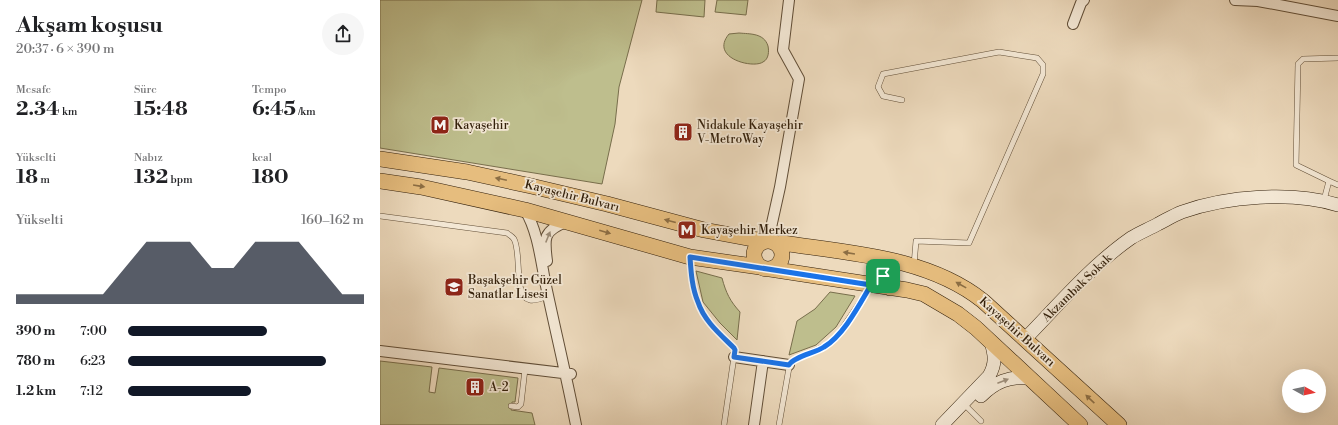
<!DOCTYPE html>
<html lang="tr">
<head>
<meta charset="utf-8">
<style>
  :root { --surface:#fff; --page:#f6f6f6; --text:#202124; --muted:#757577; --accent:#111827 }
  body { margin:0; font-family:"Libre Bodoni",serif; background:var(--page); color:var(--text); height:100vh; display:flex; flex-direction:column; font-size:15px; white-space:nowrap }
  * { box-sizing:border-box; margin:0 }
  p { font-size:13px; color:var(--muted) }
  .icon { flex:none; width:22px; height:22px; fill:none; stroke:currentColor; stroke-width:2; stroke-linecap:round; stroke-linejoin:round }
  .map { position:relative; flex:1; overflow:hidden }
  .sheet { display:flex; flex-direction:column; background:var(--surface); width:380px }
  .sheet>* { flex:none }
  .needle { width:26px; rotate:98deg }
  .tools { position:absolute; left:902px; top:369px; display:grid; gap:8px }
  .tools a { display:grid; place-items:center; width:44px; height:44px; border-radius:50%; background:var(--surface); box-shadow:0 4px 16px #0002; font-size:20px }
  .pin { position:absolute; display:grid; place-items:center; width:34px; height:34px; color:#fff; margin:-17px; border-radius:8px; box-shadow:0 2px 6px #0006 }
  .round { display:grid; place-items:center; flex:none; width:42px; height:42px; border-radius:21px; background:var(--page) }
  .headline { display:flex; align-items:center; justify-content:space-between; height:68px; padding:0 16px }
  h1 { font-size:22px; font-weight:700; line-height:30px }
  .stats { display:grid; grid-template-columns:repeat(3,1fr); gap:6px; height:68px; padding:4px 16px }
  .stats div { display:grid; align-content:center }
  .stats b { font-size:20px; font-weight:700 }
  .stats small { font-size:11px; font-weight:400 }
  .stats p { font-size:11px }
  .chart { height:112px; padding:8px 16px }
  .chart p { display:flex; justify-content:space-between }
  .chart svg { width:100%; height:72px; margin-top:4px; fill:var(--accent); opacity:.7 }
  ul { padding:0 16px; list-style:none; font-size:13px }
  li { display:grid; grid-template-columns:64px 48px 1fr; align-items:center; height:30px }
  li i { height:10px; border-radius:5px; background:var(--accent) }
  main { display:flex; flex:1; min-height:0 }
  .map>svg:first-child { display:block }
</style>
</head>
<body>
<main>
<section class="sheet">
<div class="headline"><div><h1>Akşam koşusu</h1><p>20:37 · 6 × 390 m</p></div><a class="round"><svg class="icon" aria-label="share" viewBox="0 0 24 24"><path d="M12 15V3M7 8l5-5 5 5M5 13v7h14v-7"/></svg></a></div>
<div class="stats">
<div><p>Mesafe</p><b>2.34<small> km</small></b></div>
<div><p>Süre</p><b>15:48</b></div>
<div><p>Tempo</p><b>6:45<small> /km</small></b></div>
</div>
<div class="stats">
<div><p>Yükselti</p><b>18<small> m</small></b></div>
<div><p>Nabız</p><b>132<small> bpm</small></b></div>
<div><p>kcal</p><b>180</b></div>
</div>
<div class="chart"><p><span>Yükselti</span>160–162 m</p>
<svg viewBox="0 0 160 44" preserveAspectRatio="none"><path d="M0 44V38L10 38L20 38L30 38L40 38L50 22L60 6L70 6L80 6L90 22L100 22L110 6L120 6L130 6L140 22L150 38L160 38V44z"/></svg>
</div>
<ul>
<li><b>390 m</b>7:00<i style="width:59%"></i></li>
<li><b>780 m</b>6:23<i style="width:84%"></i></li>
<li><b>1.2 km</b>7:12<i style="width:52%"></i></li>
</ul>
</section>
<div class="map">
<svg width="958" height="425" viewBox="0 0 958 425">
  <rect width="100%" height="100%" fill="#eddabd"/>
  <filter id="stains"><feTurbulence type="fractalNoise" baseFrequency=".005" numOctaves="4"/><feColorMatrix values="0 0 0 0 .2 0 0 0 0 .09 0 0 0 0 .02 0 0 0 .5 -.17"/></filter>
  <radialGradient id="worn" r=".72"><stop offset=".6" stop-color="#630" stop-opacity="0"/><stop offset="1" stop-color="#630" stop-opacity=".3"/></radialGradient>
  <path fill="#bebe8d" stroke="#786e4c" d="M0,0H262L239,87L235,124L222,184L0,148Z
    M277,0H325L324,17L276,12Z
    M337,0H368L366,15L335,12Z
    M359,33C370,34 384,33 388,46C389,51 389,59 383,62C373,69 329,58 349,34Z
    M316,271L342,278C346,293 350,301 360,312L357,340L340,323L323,302Z
    M450,292L475,296L456,327L436,345L409,355L417,321L435,309Z
    M0,361L52,367L49,392L55,393L59,368L138,378L135,402H132L131,410L152,413L155,425H0Z"/>
  <g fill="none" stroke-linecap="round" stroke-linejoin="round">
    <defs>
      <path id="lane" d="M522,100L503,96L498,87L503,74L619,52L657,58L663,65V74L589,243L536,241L534,265
        M949,181L958,185
        M944,200L949,181L916,165L918,64L923,59L958,58
        M0,216L127,233C129,235 132,236 134,239C142,253 133,297 150,300C156,301 163,298 168,296
        M310,258C312,284 315,304 331,325C339,334 348,341 355,350L344,425
        M584,404L601,421
        M131,406L138,407L141,404L145,369
        M399,425L410,362L445,346L458,335L491,286"/>
      <path id="street" d="M855,0L878,1L958,16
        M693,24L701,3L704,0
        M145,210C158,231 161,262 166,286C176,333 187,379 196,425
        M388,241L400,187L419,79L403,50L409,0
        M167,261C164,238 163,231 186,222
        M0,351L191,374
        M354,357L409,365
        M374,425L383,361"/>
      <path id="secondary" d="M645,339C679,304 711,266 751,238C759,233 769,229 778,224C786,220 794,215 802,212C847,196 912,191 958,205
        M601,396C615,382 629,376 649,378
        M562,425L609,376C616,364 615,355 611,342"/>
      <path id="primary" d="M0,159L87,172L151,186L227,204L324,230L383,241
        M0,181L41,187L145,210L310,257L380,267
        M374 255a14 14 0 1 1 28 0a14 14 0 1 1-28 0Z
        M397,244L402,243C469,253 548,257 603,301L739,425
        M390,269L527,290L544,294L578,314L596,328L700,425
        M510,288L503,281C502,268 509,263 521,263"/>
    </defs>
    <use href="#lane" stroke="#614e37" stroke-width="6"/>
    <use href="#street" stroke="#614e37" stroke-width="12"/>
    <use href="#secondary" stroke="#321f0a" stroke-width="14"/>
    <use href="#primary" stroke="#321f0a" stroke-width="16"/>
    <use href="#lane" stroke="#f3e7d4" stroke-width="5"/>
    <use href="#street" stroke="#f3e7d4" stroke-width="10"/>
    <use href="#secondary" stroke="#f3e7d4" stroke-width="13"/>
    <use href="#primary" stroke="#e6bd7e" stroke-width="15"/>
  </g>
  <defs><path id="oneway-solid" d="M-6-.8H1V-3.2L6.5 0L1 3.2V.8H-6Z"/></defs>
  <g fill="#8c6e44">
    <use href="#oneway-solid" transform="translate(121 179) rotate(-168)"/>
    <use href="#oneway-solid" transform="translate(39 186) rotate(9)"/>
    <use href="#oneway-solid" transform="translate(290 221) rotate(-165)"/>
    <use href="#oneway-solid" transform="translate(225 232) rotate(16)"/>
    <use href="#oneway-solid" transform="translate(469 253) rotate(-171)"/>
    <use href="#oneway-solid" transform="translate(581 285) rotate(-151)"/>
    <use href="#oneway-solid" transform="translate(710 399) rotate(-137)"/>
  </g>
  <g fill="#9c8d79">
    <use href="#oneway-solid" transform="translate(168 237) rotate(-68)"/>
    <use href="#oneway-solid" transform="translate(623 381) rotate(-21)"/>
  </g>
  <g fill="none" stroke-linecap="round" stroke-linejoin="round">
    <defs>
      <path id="route" d="M503,276L491,285L310,257C311,272 312,288 318,302C324,321 341,335 354,348L355,350L354,357L409,365C413,357 435,353 444,347C464,335 479,305 491,285L510,288L503,281V276"/>
    </defs>
    <use href="#route" stroke="#fff" stroke-width="8"/>
    <use href="#route" stroke="#1a73e8" stroke-width="5"/>
  </g>
  <defs>
    <symbol id="metro-square" viewBox="-11 -11 22 22"><rect x="-9" y="-9" width="18" height="18" rx="4" fill="#8f2418" stroke="#f3e7d4"/><path d="M-5.5 5V-5H-3L0 0L3-5H5.5V5H3V-.5L0 4L-3-.5V5Z" fill="#fff"/></symbol>
    <symbol id="building-square" viewBox="-11 -11 22 22"><rect x="-9" y="-9" width="18" height="18" rx="4" fill="#8f2418" stroke="#f3e7d4"/><path d="M-4-6H4V6H1V3H-1V6H-4ZM-2.5-4.3h1.7v1.8h-1.7ZM.8-4.3h1.7v1.8H.8ZM-2.5-1h1.7V.8h-1.7ZM.8-1h1.7V.8H.8Z" fill="#fff"/></symbol>
    <symbol id="school-square" viewBox="-11 -11 22 22"><rect x="-9" y="-9" width="18" height="18" rx="4" fill="#8f2418" stroke="#f3e7d4"/><path d="M0-5L7-2L0 1L-7-2ZM-4 1L0 2.5L4 1V4Q0 6-4 4Z" fill="#fff"/></symbol>
  </defs>
  <g fill-rule="evenodd">
    <use href="#metro-square" x="49" y="114" width="22" height="22"/>
    <use href="#building-square" x="292" y="121" width="22" height="22"/>
    <use href="#metro-square" x="296" y="219" width="22" height="22"/>
    <use href="#school-square" x="63" y="276" width="22" height="22"/>
    <use href="#building-square" x="84" y="376" width="22" height="22"/>
  </g>
  <g text-anchor="middle" dominant-baseline="central" stroke-width="3.5" stroke-linejoin="round" paint-order="stroke">
    <g font-size="12" fill="#321f0a" stroke="#f3e7d4" text-anchor="start">
      <text x="74" y="125">Kayaşehir</text>
      <text x="317" y="125">Nidakule Kayaşehir<tspan x="317" dy="14">V-MetroWay</tspan></text>
      <text x="321" y="230">Kayaşehir Merkez</text>
      <text x="88" y="280">Başakşehir Güzel<tspan x="88" dy="14">Sanatlar Lisesi</tspan></text>
      <text x="109" y="387">A-2</text>
    </g>
    <g font-size="12" fill="#321f0a" stroke="#f3e7d4">
      <text transform="translate(192 196) rotate(14)">Kayaşehir Bulvarı</text>
      <text transform="translate(697 288) rotate(-44)">Akzambak Sokak</text>
      <text transform="translate(637 332) rotate(42)">Kayaşehir Bulvarı</text>
    </g>
  </g>
  <rect width="100%" height="100%" filter="url(#stains)"/>
  <rect width="100%" height="100%" fill="url(#worn)"/>
</svg>
<div class="tools">
<a><svg class="needle" viewBox="-14 -14 28 28"><path d="M0-13l5 13h-10z" fill="#e53935"/><path d="M0 13l5-13h-10z" fill="#757577"/></svg></a>
</div>
<div class="pin" style="left:503px;top:276px;background:#1e9e55"><svg class="icon" aria-label="arrive" viewBox="0 0 24 24"><path d="M6 21V4h12l-3 4 3 4H6"/></svg></div>
</div>
</main>
</body>
</html>
